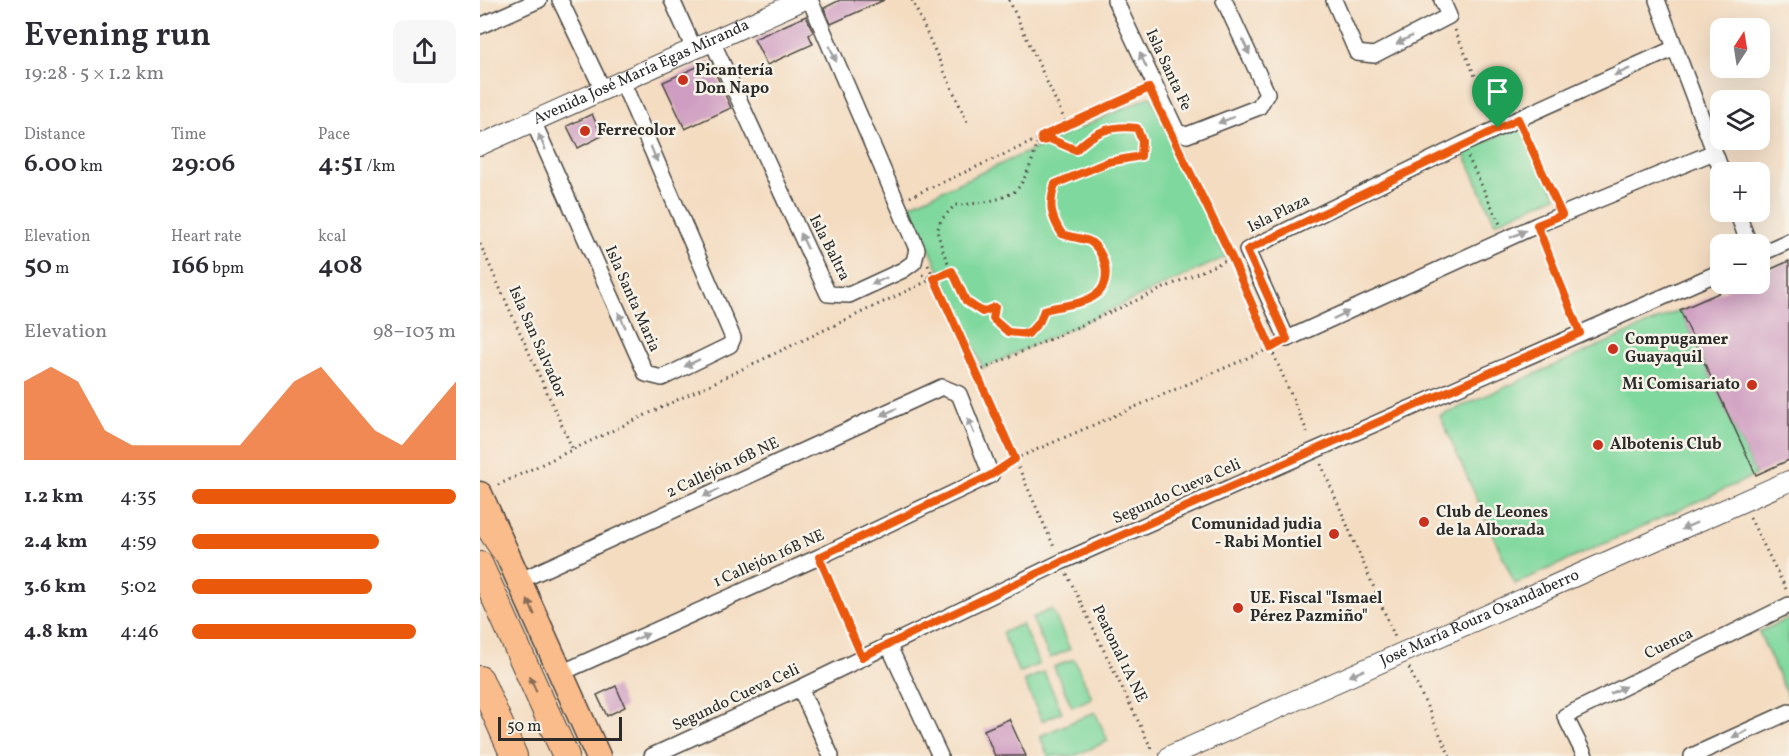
<!DOCTYPE html>
<html lang="en">
<head>
<meta charset="utf-8">
<style>
  :root { --surface:#fff; --page:#f7f7f7; --text:#2b2b33; --muted:#7c7c81; --accent:#ea580c }
  body { margin:0; font-family:Vollkorn,serif; background:var(--page); color:var(--text); height:100vh; display:flex; flex-direction:column; font-size:22px; white-space:nowrap }
  * { box-sizing:border-box; margin:0 }
  p { font-size:20px; color:var(--muted) }
  .icon { flex:none; width:33px; height:33px; fill:none; stroke:currentColor; stroke-width:2; stroke-linecap:round; stroke-linejoin:round }
  .map { position:relative; flex:1; overflow:hidden }
  .details { display:flex; flex-direction:column; background:var(--surface); width:480px }
  .details>* { flex:none }
  .needle { width:39px; rotate:12deg }
  .tools { position:absolute; left:1230px; top:18px; display:grid; gap:12px }
  .tools a { display:grid; place-items:center; width:60px; height:60px; border-radius:12px; background:var(--surface); box-shadow:0 6px 24px #0002; font-size:30px }
  .scale { position:absolute; left:18px; bottom:15px; width:124px; box-sizing:border-box; padding-left:6px; border:3px solid #2b2b2b; border-top:0; font-size:16px; line-height:21px; white-space:nowrap; color:#2b2b2b; -webkit-text-stroke:4px #f7f3e8; paint-order:stroke }
  .pin { position:absolute; display:grid; place-items:center; width:51px; height:51px; color:#fff; margin:-62px -26px; border-radius:50% 50% 50% 0; rotate:-45deg; box-shadow:0 0 6px #0007 }
  .pin .icon { rotate:45deg }
  .round { display:grid; place-items:center; flex:none; width:63px; height:63px; border-radius:12px; background:var(--page) }
  .overview { display:flex; align-items:center; justify-content:space-between; height:102px; padding:0 24px }
  h1 { font-size:33px; font-weight:600; line-height:45px }
  .figures { display:grid; grid-template-columns:repeat(3,1fr); gap:9px; height:102px; padding:6px 24px }
  .figures div { display:grid; align-content:center }
  .figures b { font-size:26px; font-weight:600 }
  .figures small { font-size:16px; font-weight:400 }
  .figures p { font-size:16px }
  .chart { height:168px; padding:12px 24px }
  .chart p { display:flex; justify-content:space-between }
  .chart svg { width:100%; height:108px; margin-top:6px; fill:var(--accent); opacity:.7 }
  ul { padding:0 24px; list-style:none; font-size:20px }
  li { display:grid; grid-template-columns:96px 72px 1fr; align-items:center; height:45px }
  li i { height:15px; border-radius:8px; background:var(--accent) }
  main { display:flex; flex:1; min-height:0 }
  .map>svg:first-child { display:block }
</style>
</head>
<body>
<main>
<section class="details">
<div class="overview"><div><h1>Evening run</h1><p>19:28 · 5 × 1.2 km</p></div><a class="round"><svg class="icon" aria-label="share" viewBox="0 0 24 24"><path d="M12 15V3M7 8l5-5 5 5M5 13v7h14v-7"/></svg></a></div>
<div class="figures">
<div><p>Distance</p><b>6.00<small> km</small></b></div>
<div><p>Time</p><b>29:06</b></div>
<div><p>Pace</p><b>4:51<small> /km</small></b></div>
</div>
<div class="figures">
<div><p>Elevation</p><b>50<small> m</small></b></div>
<div><p>Heart rate</p><b>166<small> bpm</small></b></div>
<div><p>kcal</p><b>408</b></div>
</div>
<div class="chart"><p><span>Elevation</span>98–103 m</p>
<svg viewBox="0 0 160 44" preserveAspectRatio="none"><path d="M0 44V12L10 6L20 12L30 32L40 38L50 38L60 38L70 38L80 38L90 25L100 12L110 6L120 19L130 32L140 38L150 25L160 12V44z"/></svg>
</div>
<ul>
<li><b>1.2 km</b>4:35<i style="width:100%"></i></li>
<li><b>2.4 km</b>4:59<i style="width:71%"></i></li>
<li><b>3.6 km</b>5:02<i style="width:68%"></i></li>
<li><b>4.8 km</b>4:46<i style="width:85%"></i></li>
</ul>
</section>
<div class="map">
<svg width="1309" height="756" viewBox="0 0 1309 756">
  <rect width="100%" height="100%" fill="#f7f3e8"/>
  <filter id="ink" filterUnits="userSpaceOnUse"><feTurbulence type="fractalNoise" baseFrequency=".0167" numOctaves="2"/><feDisplacementMap in="SourceGraphic" scale="12" xChannelSelector="R" yChannelSelector="G"/><feConvolveMatrix kernelMatrix="1 2 1 2 8 2 1 2 1" color-interpolation-filters="sRGB"/></filter>
  <filter id="wash" filterUnits="userSpaceOnUse"><feTurbulence type="fractalNoise" baseFrequency=".008" numOctaves="4" result="noise"/><feDisplacementMap in="SourceGraphic" scale="24" xChannelSelector="R" yChannelSelector="G"/><feGaussianBlur stdDeviation="1.35" result="paint"/><feColorMatrix in="noise" values="0 0 0 0 0 0 0 0 0 0 0 0 0 0 0 0 0 1.4 0 .05"/><feComposite in="paint" operator="in"/></filter>
  <g filter="url(#wash)">
    <rect width="100%" height="100%" fill="#f4dcc1"/>
    <path fill="#7fd89d" stroke="#558264" stroke-width="1.5" d="M671,96L746,257L503,368L430,205Z
      M1043,125L1076,196L1015,223L983,151Z
      M1200,310L1276,475L1035,584L960,416Z
      M572,609L590,649L570,658L552,618Z
      M1309,618V699L1279,632Z
      M542,624L559,664L539,673L522,633Z
      M594,659L612,698L592,707L574,667Z
      M564,672L582,712L562,721L544,681Z
      M615,712L628,741L594,756H568L560,736Z"/>
    <g id="blocks">
      <path fill="#cf9dc1" d="M360,0H404L351,24L344,8Z
        M326,16L333,32L329,35L333,44L287,65L274,39Z
        M230,61L251,108L205,129L183,82Z
        M112,114L122,136L98,148L87,126Z
        M1309,261V460L1276,475L1200,310L1259,284H1280V274Z
        M136,686L145,707L127,716L117,695Z
        M529,719L546,756H515L504,730Z"/>
    </g>
  </g>
  <g filter="url(#ink)">
    <use href="#blocks" fill-opacity="0" stroke="#494642" stroke-width="1.5"/>
    <g fill="none" stroke-linecap="round" stroke-linejoin="round">
      <defs>
        <path id="minor" d="M80,0L123,90
          M192,0L214,49
          M635,0L697,132L707,135L779,107L787,93L744,0
          M854,0L877,53L894,55L969,16L962,0
          M1177,0L1242,172
          M0,26L59,0
          M232,41L348,294L369,295L423,270L434,262L437,249L330,0
          M1195,48L983,144L767,250L807,339L1057,225L1234,152
          M53,121L166,374L182,378L250,345L253,338L142,81
          M1257,212L1269,244
          M1280,254L1309,241
          M39,581L462,387L479,394L511,475L339,557L81,673
          M408,644L460,756
          M320,688L351,756
          M172,756L320,688L581,562L1240,272
          M1105,756L1085,716L1309,605
          M1212,756L1309,712"/>
        <g id="tertiary">
          <path id="s1" d="M0,145L323,0"/>
          <path id="s2" d="M690,756L1309,481"/>
        </g>
        <path id="primary" d="M0,494L118,756"/>
        <path id="trunk" d="M0,514L24,550
          M0,565L86,756
          M0,679L34,756"/>
      </defs>
      <use href="#minor" stroke="#494642" stroke-width="18"/>
      <use href="#tertiary" stroke="#494642" stroke-width="22"/>
      <use href="#primary" stroke="#494642" stroke-width="27"/>
      <use href="#trunk" stroke="#494642" stroke-width="28"/>
      <path stroke="#494642" stroke-width="3" stroke-dasharray="1.5 4.5" stroke-linecap="butt" d="M432,0L488,124
        M529,0L587,125
        M975,30L1012,115
        M640,126L657,128L662,141L661,156L628,162L575,184C569,205 570,216 582,234C590,237 601,238 609,241C625,250 633,281 617,294C603,305 581,305 564,310L560,321L548,334L528,332L513,319L515,307L502,312L486,301L464,254L457,231L461,220L475,205C494,204 519,202 535,191C544,184 555,155 557,144L570,139L596,150C610,135 621,131 640,126Z
        M1043,131L1076,202
        M699,149L752,258
        M988,157L1020,224
        M430,197L662,92
        M1062,238L1095,321
        M0,244L93,450
        M448,265L575,549
        M442,275L454,278L472,271
        M760,277L829,436
        M497,372L751,258
        M841,464L915,637
        M525,466L535,459L793,347
        M18,485L454,278
        M1270,518L1306,589
        M344,571L376,645
        M587,574L673,752
        M929,668L970,756"/>
      <use href="#minor" stroke="#fff" stroke-width="15"/>
      <use href="#tertiary" stroke="#fff" stroke-width="20"/>
      <use href="#primary" stroke="#fabc8b" stroke-width="24"/>
      <use href="#trunk" stroke="#fabc8b" stroke-width="26"/>
    </g>
    <defs><path id="oneway-solid" d="M-6-.8H1V-3.2L6.5 0L1 3.2V.8H-6Z" transform="scale(1.5)"/></defs>
    <g fill="#a0a0a0">
      <use href="#oneway-solid" transform="translate(924 40) rotate(153)"/>
      <use href="#oneway-solid" transform="translate(766 47) rotate(65)"/>
      <use href="#oneway-solid" transform="translate(353 54) rotate(67)"/>
      <use href="#oneway-solid" transform="translate(663 60) rotate(-115)"/>
      <use href="#oneway-solid" transform="translate(1142 72) rotate(156)"/>
      <use href="#oneway-solid" transform="translate(746 120) rotate(159)"/>
      <use href="#oneway-solid" transform="translate(62 142) rotate(-114)"/>
      <use href="#oneway-solid" transform="translate(174 154) rotate(67)"/>
      <use href="#oneway-solid" transform="translate(1038 234) rotate(-25)"/>
      <use href="#oneway-solid" transform="translate(324 241) rotate(-115)"/>
      <use href="#oneway-solid" transform="translate(399 281) rotate(156)"/>
      <use href="#oneway-solid" transform="translate(861 315) rotate(-25)"/>
      <use href="#oneway-solid" transform="translate(142 320) rotate(-114)"/>
      <use href="#oneway-solid" transform="translate(212 363) rotate(154)"/>
      <use href="#oneway-solid" transform="translate(409 412) rotate(155)"/>
      <use href="#oneway-solid" transform="translate(491 426) rotate(-112)"/>
      <use href="#oneway-solid" transform="translate(231 493) rotate(155)"/>
      <use href="#oneway-solid" transform="translate(1209 526) rotate(156)"/>
      <use href="#oneway-solid" transform="translate(161 637) rotate(-24)"/>
      <use href="#oneway-solid" transform="translate(877 673) rotate(156)"/>
      <use href="#oneway-solid" transform="translate(1138 690) rotate(-26)"/>
      <use href="#oneway-solid" transform="translate(1260 734) rotate(156)"/>
    </g>
    <g fill="#886c56">
      <use href="#oneway-solid" transform="translate(51 607) rotate(-114)"/>
      <use href="#oneway-solid" transform="translate(53 684) rotate(-114)"/>
    </g>
  </g>
  <g fill="none" stroke-linecap="round" stroke-linejoin="round" filter="url(#ink)">
    <defs>
      <path id="route" d="M669,88L752,258L791,348L807,339L767,250L1038,119L1082,215L1057,225L1100,333L581,562L382,657L339,557L511,475L535,459L454,278L472,271L486,301L502,312L515,307L513,319L528,332L548,334L560,321L564,310C581,305 603,305 617,294C633,281 625,250 609,241C601,238 590,237 582,234C570,216 569,204 575,184L628,162L661,156L662,141L657,128C632,125 614,131 596,150L570,139L562,141L561,137Z"/>
    </defs>
    <use href="#route" stroke="#fff" stroke-width="12"/>
    <use href="#route" stroke="#ea580c" stroke-width="8"/>
  </g>
  <g fill="#c8321e" stroke="#f7f3e8" stroke-width="2">
    <circle cx="203" cy="80" r="6"/>
    <circle cx="105" cy="131" r="6"/>
    <circle cx="1133" cy="349" r="6"/>
    <circle cx="1272" cy="385" r="6"/>
    <circle cx="1118" cy="445" r="6"/>
    <circle cx="944" cy="522" r="6"/>
    <circle cx="854" cy="534" r="6"/>
    <circle cx="758" cy="608" r="6"/>
  </g>
  <g text-anchor="middle" dominant-baseline="central" stroke-width="5" stroke-linejoin="round" paint-order="stroke">
    <g font-size="16" fill="#2b2b2b" stroke="#f7f3e8">
      <text transform="translate(688 70) rotate(65)">Isla Santa Fe</text>
      <text stroke="none"><textPath href="#s1" startOffset="177">Avenida José María Egas Miranda</textPath></text>
      <text transform="translate(799 214) rotate(-26)">Isla Plaza</text>
      <text transform="translate(349 248) rotate(63)">Isla Baltra</text>
      <text transform="translate(152 299) rotate(66)">Isla Santa Maria</text>
      <text transform="translate(57 342) rotate(66)">Isla San Salvador</text>
      <text transform="translate(243 468) rotate(-25)">2 Callejón 16B NE</text>
      <text transform="translate(697 492) rotate(-24)">Segundo Cueva Celi</text>
      <text transform="translate(289 559) rotate(-24)">1 Callejón 16B NE</text>
      <text stroke="none"><textPath href="#s2" startOffset="339">José María Roura Oxandaberro</textPath></text>
      <text transform="translate(1189 644) rotate(-26)">Cuenca</text>
      <text transform="translate(639 654) rotate(64)">Peatonal 1A NE</text>
      <text transform="translate(256 698) rotate(-25)">Segundo Cueva Celi</text>
    </g>
    <g font-size="16" font-weight="bold" fill="#2b2b2b" stroke="#f7f3e8" text-anchor="start">
      <text x="215" y="71">Picantería<tspan x="215" dy="18">Don Napo</tspan></text>
      <text x="117" y="131">Ferrecolor</text>
      <text x="1145" y="340">Compugamer<tspan x="1145" dy="18">Guayaquil</tspan></text>
      <text x="1260" y="385" text-anchor="end">Mi Comisariato</text>
      <text x="1130" y="445">Albotenis Club</text>
      <text x="956" y="513">Club de Leones<tspan x="956" dy="18">de la Alborada</tspan></text>
      <text x="842" y="525" text-anchor="end">Comunidad judia<tspan x="842" dy="18">- Rabi Montiel</tspan></text>
      <text x="770" y="599">UE. Fiscal "Ismael<tspan x="770" dy="18">Pérez Pazmiño"</tspan></text>
    </g>
  </g>
</svg>
<div class="tools">
<a><svg class="needle" viewBox="-14 -14 28 28"><path d="M0-13l5 13h-10z" fill="#e53935"/><path d="M0 13l5-13h-10z" fill="#7c7c81"/></svg></a>
<a><svg class="icon" aria-label="layers" viewBox="0 0 24 24"><path d="M12 4l9 5-9 5-9-5zM3 14l9 5 9-5"/></svg></a>
<a>+</a>
<a>−</a>
</div>
<div class="scale">50 m</div>
<div class="pin" style="left:1018px;top:128px;background:#1e9e55"><svg class="icon" aria-label="arrive" viewBox="0 0 24 24"><path d="M6 21V4h12l-3 4 3 4H6"/></svg></div>
</div>
</main>
</body>
</html>
